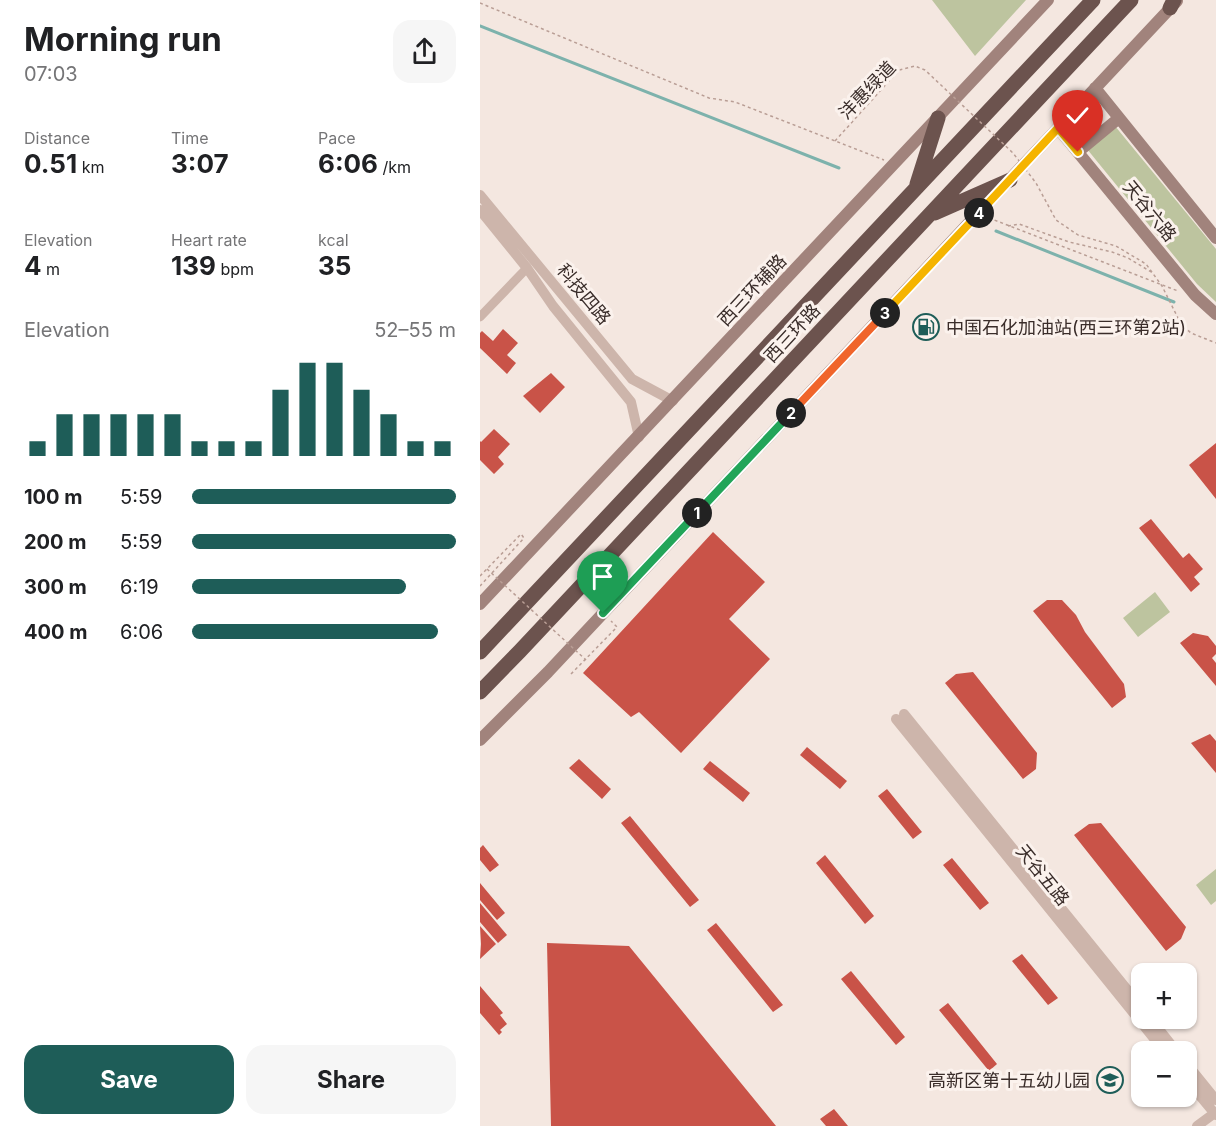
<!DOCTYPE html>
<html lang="en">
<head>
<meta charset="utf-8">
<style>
  :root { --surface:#fff; --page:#f6f6f6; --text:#202124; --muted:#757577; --accent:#1e5d58 }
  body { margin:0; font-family:Inter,"Noto Sans SC",sans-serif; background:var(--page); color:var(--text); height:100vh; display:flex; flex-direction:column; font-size:22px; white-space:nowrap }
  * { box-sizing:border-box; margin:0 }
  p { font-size:20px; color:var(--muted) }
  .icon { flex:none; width:33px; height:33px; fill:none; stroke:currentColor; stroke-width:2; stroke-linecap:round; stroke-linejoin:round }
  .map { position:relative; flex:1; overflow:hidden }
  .panel { display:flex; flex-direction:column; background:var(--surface); width:480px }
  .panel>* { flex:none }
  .tools { position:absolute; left:651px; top:963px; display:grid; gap:12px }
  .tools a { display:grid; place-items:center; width:66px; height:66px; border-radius:12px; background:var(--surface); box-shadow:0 2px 4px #0004; font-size:30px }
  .pin { position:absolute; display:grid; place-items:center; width:51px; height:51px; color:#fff; margin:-62px -26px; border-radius:50% 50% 50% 0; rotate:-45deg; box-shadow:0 0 6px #0007 }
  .pin .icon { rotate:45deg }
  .km { position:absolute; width:30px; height:30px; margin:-15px; border-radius:50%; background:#222; color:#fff; font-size:16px; line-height:30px; text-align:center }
  .round { display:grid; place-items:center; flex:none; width:63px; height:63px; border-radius:18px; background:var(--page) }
  .headline { display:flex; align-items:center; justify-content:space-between; height:102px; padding:0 24px }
  h1 { font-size:33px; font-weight:700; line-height:45px }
  .metrics { display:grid; grid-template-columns:repeat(3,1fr); gap:9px; height:102px; padding:6px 24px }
  .metrics div { display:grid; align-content:center }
  .metrics b { font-size:26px; font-weight:700 }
  .metrics small { font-size:16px; font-weight:400 }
  .metrics p { font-size:16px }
  .chart { height:168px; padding:12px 24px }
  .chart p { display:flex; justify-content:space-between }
  .chart svg { width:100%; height:108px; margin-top:6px; stroke:var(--accent); stroke-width:6 }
  .action { display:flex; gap:12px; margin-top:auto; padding:12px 24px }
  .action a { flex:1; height:69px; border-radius:18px; background:var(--accent); color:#fff; font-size:24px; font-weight:700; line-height:69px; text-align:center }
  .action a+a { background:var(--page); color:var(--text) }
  ul { padding:0 24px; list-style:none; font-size:20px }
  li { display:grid; grid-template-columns:96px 72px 1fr; align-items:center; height:45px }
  li i { height:15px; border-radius:8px; background:var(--accent) }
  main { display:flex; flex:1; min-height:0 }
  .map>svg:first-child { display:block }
</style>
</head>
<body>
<main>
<section class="panel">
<div class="headline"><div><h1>Morning run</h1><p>07:03</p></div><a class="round"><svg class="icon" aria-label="share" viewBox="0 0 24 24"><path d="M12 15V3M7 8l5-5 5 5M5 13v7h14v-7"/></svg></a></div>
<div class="metrics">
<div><p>Distance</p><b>0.51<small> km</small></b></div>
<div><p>Time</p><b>3:07</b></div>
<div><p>Pace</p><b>6:06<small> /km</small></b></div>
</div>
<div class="metrics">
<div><p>Elevation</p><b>4<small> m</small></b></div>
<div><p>Heart rate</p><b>139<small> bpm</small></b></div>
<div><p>kcal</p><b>35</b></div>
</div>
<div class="chart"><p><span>Elevation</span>52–55 m</p>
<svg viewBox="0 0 160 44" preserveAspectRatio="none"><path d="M5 44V38M15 44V27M25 44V27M35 44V27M45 44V27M55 44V27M65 44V38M75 44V38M85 44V38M95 44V17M105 44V6M115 44V6M125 44V17M135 44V27M145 44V38M155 44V38"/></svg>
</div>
<ul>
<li><b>100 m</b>5:59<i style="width:100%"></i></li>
<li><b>200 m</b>5:59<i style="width:100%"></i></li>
<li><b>300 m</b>6:19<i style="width:81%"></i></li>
<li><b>400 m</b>6:06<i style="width:93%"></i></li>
</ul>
<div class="action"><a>Save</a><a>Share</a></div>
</section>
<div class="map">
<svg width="736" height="1126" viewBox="0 0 736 1126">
  <rect width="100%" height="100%" fill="#f4e7e0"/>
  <path fill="#bdc49f" d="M452,0H546L495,56Z
    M635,126L736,249V302L717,284L607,149Z
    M675,592L690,612L658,637L643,618Z
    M736,869V901L731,905L716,885Z"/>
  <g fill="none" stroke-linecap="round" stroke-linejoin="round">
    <path stroke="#7db2ac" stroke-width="3" d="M0,26L359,168
      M516,231L694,302"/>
  </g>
  <path fill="#c95348" d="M23,329L38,343L27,355L36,363L27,374L0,348V333L2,331L13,341Z
    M71,373L85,387L60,413L43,396Z
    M14,429L30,444L18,457L24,464L14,474L0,460V441L1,442Z
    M736,443V499L709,465Z
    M671,519L703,558L709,553L723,569L714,577L720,584L711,592L659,528Z
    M233,532L285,582L249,619L290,659L201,753L159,712L151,717L103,673Z
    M567,600H582L596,615L605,632L644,684L646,697L632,708L553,611Z
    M713,633L728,636L736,646V654L732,658L736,663V686L700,643Z
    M493,672L557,753L556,769L543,779L465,683L476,674Z
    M730,734L736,741V773L711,743Z
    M327,747L367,781L360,789L320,755Z
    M99,759L131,789L122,799L89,768Z
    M230,761L270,793L263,802L223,769Z
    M407,789L442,832L433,839L398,796Z
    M150,816L219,900L210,907L141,823Z
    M621,823L706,927L701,939L686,951L594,835L609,824Z
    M3,845L19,865L10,872L0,860V848Z
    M345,855L394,916L385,924L336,863Z
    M472,858L509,903L500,910L463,865Z
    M0,883L25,913L17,920L0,900Z
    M0,903L27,935L18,943L0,922Z
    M236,923L303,1005L293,1012L227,930Z
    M0,926L16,944L0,959L1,944Z
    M67,943L149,946L296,1126H71Z
    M542,954L578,998L568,1005L532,961Z
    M371,971L425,1037L416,1045L361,979Z
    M0,986L23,1013L20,1015L27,1024L20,1030L22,1032L19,1035L0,1013Z
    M468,1003L517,1064L509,1071L459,1010Z
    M354,1109L368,1126H346L340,1119Z"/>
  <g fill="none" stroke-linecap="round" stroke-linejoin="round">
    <path stroke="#b99e95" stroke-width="1.5" stroke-dasharray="3 3" stroke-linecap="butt" d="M0,3L229,98L255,102L404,160
      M509,218L698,291
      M528,226L539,224L589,242L632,252L648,258L673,273
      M0,576L41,534L44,538L0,586
      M91,674L137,627L131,621"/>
    <path stroke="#cdb5ab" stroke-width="9" d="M0,317L47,268"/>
    <path stroke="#cdb5ab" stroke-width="10" d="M0,195L152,379L193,401
      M0,210L47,268L73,306L151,402L159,437
      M424,714L662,1008
      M416,719L685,1052
      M670,1018L697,1052
      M706,1063L736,1100
      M706,1079L736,1115
      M717,1126L736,1112"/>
    <path stroke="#a1837c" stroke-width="12" d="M615,88L736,238
      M578,128L715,295L736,314
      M598,152L639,118
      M0,604L568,0
      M0,740L68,672L697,1"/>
    <path stroke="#6c534e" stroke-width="15" d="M690,8L694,0
      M437,184L458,118
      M455,213L530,180
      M0,652L613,0
      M0,692L40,651L651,0"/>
    <path stroke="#b99e95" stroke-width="1.5" stroke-dasharray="3 3" stroke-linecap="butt" d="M355,141L419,70L435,66L445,70L533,153L556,183L576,220L598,235L636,246L666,264L682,286L701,324L711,333L736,343
      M7,569L106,660"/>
  </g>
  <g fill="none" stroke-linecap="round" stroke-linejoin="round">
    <defs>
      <path id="split-1" d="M123,613L217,513"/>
      <path id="split-2" d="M217,513L311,413"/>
      <path id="split-3" d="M311,413L405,313"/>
      <path id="split-4" d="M405,313L499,213"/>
      <path id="split-5" d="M499,213L578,128L598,152"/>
    </defs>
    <use href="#split-1" stroke="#fff" stroke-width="12"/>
    <use href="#split-2" stroke="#fff" stroke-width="12"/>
    <use href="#split-3" stroke="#fff" stroke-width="12"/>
    <use href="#split-4" stroke="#fff" stroke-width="12"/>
    <use href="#split-5" stroke="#fff" stroke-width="12"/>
    <use href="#split-1" stroke="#22a559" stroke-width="8"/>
    <use href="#split-2" stroke="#22a559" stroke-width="8"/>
    <use href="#split-3" stroke="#f0652b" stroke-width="8"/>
    <use href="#split-4" stroke="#f5b400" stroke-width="8"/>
    <use href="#split-5" stroke="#f5b400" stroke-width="8"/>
  </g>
  <defs>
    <symbol id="fuel-ring" viewBox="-11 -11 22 22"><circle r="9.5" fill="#fbf2ed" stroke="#1e5d58" stroke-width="1.5"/><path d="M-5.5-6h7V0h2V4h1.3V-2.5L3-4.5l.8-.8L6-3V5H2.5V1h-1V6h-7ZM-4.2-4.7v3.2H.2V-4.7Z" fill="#1e5d58"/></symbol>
    <symbol id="school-ring" viewBox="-11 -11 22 22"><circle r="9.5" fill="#fbf2ed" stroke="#1e5d58" stroke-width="1.5"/><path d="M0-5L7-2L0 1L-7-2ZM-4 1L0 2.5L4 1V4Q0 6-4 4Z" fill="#1e5d58"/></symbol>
  </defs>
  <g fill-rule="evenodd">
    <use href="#fuel-ring" x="431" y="312" width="30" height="30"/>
    <use href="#school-ring" x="615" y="1065" width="30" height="30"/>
  </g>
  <g text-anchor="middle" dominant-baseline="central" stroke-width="6" stroke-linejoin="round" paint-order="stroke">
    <g font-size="18" fill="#3a2d2a" stroke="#fbf2ed">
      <text transform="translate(387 90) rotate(-46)">沣惠绿道</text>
      <text transform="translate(670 211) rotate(51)">天谷六路</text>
      <text transform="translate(272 290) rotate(-47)">西三环辅路</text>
      <text transform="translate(104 294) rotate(50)">科技四路</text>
      <text transform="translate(312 333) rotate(-47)">西三环路</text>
      <text transform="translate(563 875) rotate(51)">天谷五路</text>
    </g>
    <g font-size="18" fill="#3a2d2a" stroke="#fbf2ed" text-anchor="start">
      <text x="466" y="327">中国石化加油站(西三环第2站)</text>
      <text x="610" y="1080" text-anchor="end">高新区第十五幼儿园</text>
    </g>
  </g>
</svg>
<div class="tools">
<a>+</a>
<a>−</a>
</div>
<div class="pin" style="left:123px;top:613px;background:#1e9e55"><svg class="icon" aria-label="arrive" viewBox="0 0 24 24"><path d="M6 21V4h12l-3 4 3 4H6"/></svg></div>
<div class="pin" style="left:598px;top:152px;background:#d93025"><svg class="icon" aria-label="check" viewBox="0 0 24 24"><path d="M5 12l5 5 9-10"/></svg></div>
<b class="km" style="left:217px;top:513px">1</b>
<b class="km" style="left:311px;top:413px">2</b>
<b class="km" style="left:405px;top:313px">3</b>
<b class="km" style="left:499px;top:213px">4</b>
</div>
</main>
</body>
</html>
